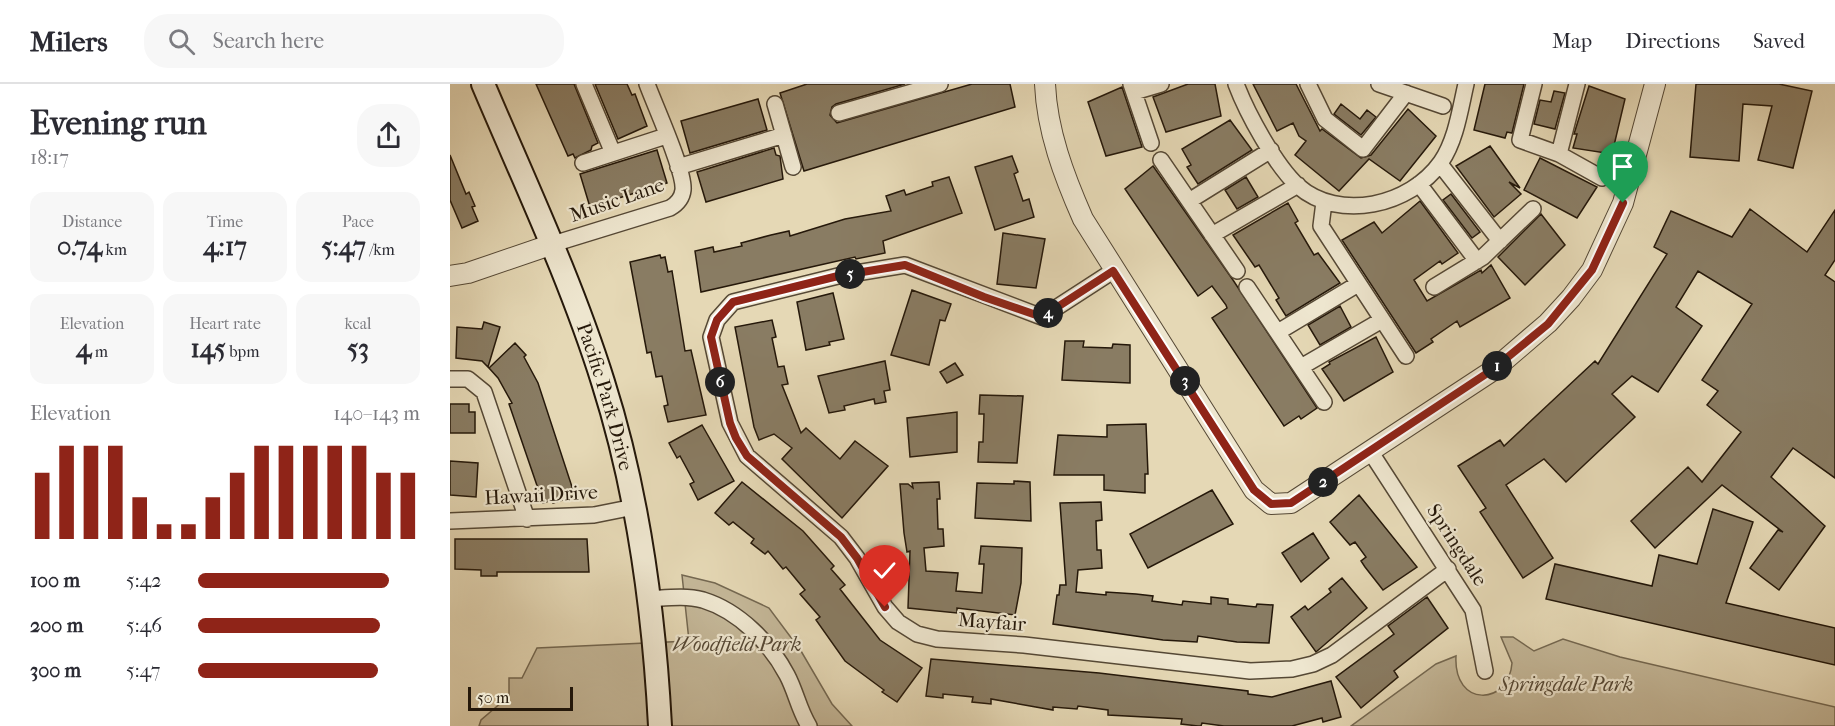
<!DOCTYPE html>
<html lang="en">
<head>
<meta charset="utf-8">
<style>
  :root { --surface:#fff; --page:#f7f7f7; --text:#2b2b33; --muted:#7c7c81; --line:#e1e1e2; --accent:#8f2418 }
  body { margin:0; font-family:"IM FELL French Canon",serif; background:var(--page); color:var(--text); height:100vh; display:flex; flex-direction:column; font-size:22px; white-space:nowrap }
  * { box-sizing:border-box; margin:0 }
  p { font-size:20px; color:var(--muted) }
  .icon { flex:none; width:33px; height:33px; fill:none; stroke:currentColor; stroke-width:2; stroke-linecap:round; stroke-linejoin:round }
  .map { position:relative; flex:1; overflow:hidden }
  .side { display:flex; flex-direction:column; background:var(--surface); width:450px }
  .side>* { flex:none }
  .scale { position:absolute; left:18px; bottom:15px; width:105px; box-sizing:border-box; padding-left:6px; border:3px solid #25180a; border-top:0; font-size:16px; line-height:21px; white-space:nowrap; color:#25180a; -webkit-text-stroke:4px #eee6cf; paint-order:stroke }
  .pin { position:absolute; display:grid; place-items:center; width:51px; height:51px; color:#fff; margin:-62px -26px; border-radius:50% 50% 50% 0; rotate:-45deg; box-shadow:0 0 6px #0007 }
  .pin .icon { rotate:45deg }
  .km { position:absolute; width:30px; height:30px; margin:-15px; border-radius:50%; background:#222; color:#fff; font-size:16px; line-height:30px; text-align:center }
  .round { display:grid; place-items:center; flex:none; width:63px; height:63px; border-radius:24px; background:var(--page) }
  .overview { display:flex; align-items:center; justify-content:space-between; height:102px; padding:0 30px }
  h1 { font-size:33px; font-weight:700; line-height:45px }
  .stats { display:grid; grid-template-columns:repeat(3,1fr); gap:9px; height:102px; padding:6px 30px }
  .stats div { display:grid; align-content:center; border-radius:15px; background:var(--page); text-align:center }
  .stats b { font-size:26px; font-weight:700 }
  .stats small { font-size:16px; font-weight:400 }
  .stats p { font-size:16px }
  .chart { height:168px; padding:12px 30px }
  .chart p { display:flex; justify-content:space-between }
  .chart svg { width:100%; height:108px; margin-top:6px; stroke:var(--accent); stroke-width:6 }
  ul { padding:0 30px; list-style:none; font-size:20px }
  li { display:grid; grid-template-columns:96px 72px 1fr; align-items:center; height:45px }
  li i { height:15px; border-radius:8px; background:var(--accent) }
  header { display:flex; align-items:center; gap:36px; box-sizing:border-box; height:84px; padding:0 30px; background:var(--surface); border-bottom:2px solid var(--line) }
  header strong { font-size:28px }
  nav { display:flex; gap:33px; margin-inline-start:auto; font-size:21px }
  .search { width:420px; height:54px; background:var(--page); display:flex; align-items:center; gap:15px; box-sizing:border-box; padding:0 21px; border-radius:24px; color:var(--muted); font-size:22px }
  main { display:flex; flex:1; min-height:0 }
  .map>svg:first-child { display:block }
</style>
</head>
<body>
<header>
<strong>Milers</strong>
<div class="search"><svg class="icon" aria-label="search" viewBox="0 0 24 24"><circle cx="10" cy="10" r="6"/><path d="M15 15l6 6"/></svg>Search here</div>
<nav><a>Map</a><a>Directions</a><a>Saved</a></nav>
</header>
<main>
<section class="side">
<div class="overview"><div><h1>Evening run</h1><p>18:17</p></div><a class="round"><svg class="icon" aria-label="share" viewBox="0 0 24 24"><path d="M12 15V3M7 8l5-5 5 5M5 13v7h14v-7"/></svg></a></div>
<div class="stats">
<div><p>Distance</p><b>0.74<small> km</small></b></div>
<div><p>Time</p><b>4:17</b></div>
<div><p>Pace</p><b>5:47<small> /km</small></b></div>
</div>
<div class="stats">
<div><p>Elevation</p><b>4<small> m</small></b></div>
<div><p>Heart rate</p><b>145<small> bpm</small></b></div>
<div><p>kcal</p><b>53</b></div>
</div>
<div class="chart"><p><span>Elevation</span>140–143 m</p>
<svg viewBox="0 0 160 44" preserveAspectRatio="none"><path d="M5 44V17M15 44V6M25 44V6M35 44V6M45 44V27M55 44V38M65 44V38M75 44V27M85 44V17M95 44V6M105 44V6M115 44V6M125 44V6M135 44V6M145 44V17M155 44V17"/></svg>
</div>
<ul>
<li><b>100 m</b>5:42<i style="width:86%"></i></li>
<li><b>200 m</b>5:46<i style="width:82%"></i></li>
<li><b>300 m</b>5:47<i style="width:81%"></i></li>
</ul>
</section>
<div class="map">
<svg width="1385" height="642" viewBox="0 0 1385 642">
  <rect width="100%" height="100%" fill="#e5d8b5"/>
  <filter id="stains"><feTurbulence type="fractalNoise" baseFrequency=".00333" numOctaves="4"/><feColorMatrix values="0 0 0 0 .2 0 0 0 0 .09 0 0 0 0 .02 0 0 0 .5 -.17"/></filter>
  <radialGradient id="worn" r=".72"><stop offset=".6" stop-color="#630" stop-opacity="0"/><stop offset="1" stop-color="#630" stop-opacity=".3"/></radialGradient>
  <path fill="#c4b798" stroke="#746851" stroke-width="1.5" d="M232,491L265,499L319,524L351,567L382,620L402,642H29L31,636L59,612V594H72L87,564L239,557Z
    M1051,553H1063L1084,567L1113,555L1170,573L1385,623V642H901L986,580L1006,572C1003,624 1059,622 1062,579Z"/>
  <path fill="#897c63" stroke="#25180a" stroke-width="1.5" d="M86,0H124L148,59L142,62L141,66L125,74L123,70L118,72Z
    M145,0H177L182,11L185,10L197,42L168,55Z
    M357,0H455L386,20L382,23L380,31L387,39L522,0H560L565,23L354,87L330,9Z
    M738,0H765L771,32L716,48L703,13Z
    M803,0H846L870,47L872,45L911,74L921,71L958,25L986,52L950,97L919,75L889,107L845,71L856,57L849,52L843,39L827,47Z
    M1035,0H1074L1062,49L1057,48L1055,54L1024,46Z
    M1246,0H1329L1362,7L1343,84L1308,76L1322,22L1293,20L1289,77L1240,73Z
    M1139,2L1175,15L1162,70L1123,64L1127,50H1124Z
    M672,3L692,63L656,72L638,18Z
    M1104,7L1115,9L1105,45L1084,40L1090,16L1101,18Z
    M308,15L317,46L240,69L231,37Z
    M891,20L910,35L917,26L926,33L911,51L884,30Z
    M780,36L802,66L748,100L737,83L741,81L732,65Z
    M1040,62L1070,104L1059,98L1071,110L1044,133L1006,82Z
    M324,64L326,71L330,72L333,95L256,118L247,88Z
    M207,66L217,99L140,123L130,90Z
    M0,71L16,110L19,108L25,122L22,123L28,137L12,144L0,116Z
    M562,72L568,88L564,90L573,117L579,115L584,133L545,146L525,83Z
    M1090,74L1147,103L1127,134L1074,106Z
    M703,82L783,196L867,324L851,335L849,332L834,342L762,234L777,224L776,221L762,202L748,212L675,105Z
    M499,93L512,129L433,157L435,169L406,175L405,173L251,208L245,167L263,163L264,168L292,162L291,159L321,151L339,147L340,152L395,135L441,127L436,112L454,106L456,111L483,102L482,98Z
    M796,93L808,113L787,125L775,106Z
    M1001,110L1030,148L1022,154L993,116Z
    M970,117L1008,169L992,180L990,177L964,196L977,217L1031,186L1032,189L1041,181L1060,214L1010,243L1007,237L981,255L983,258L966,269L892,156L924,138L932,149Z
    M838,119L848,137L845,139L864,171L868,169L890,199L836,232L826,216L829,214L809,181L805,183L783,151Z
    M1300,125L1357,168L1385,126V176L1375,191L1385,198V394L1343,364L1321,393L1375,442L1329,506L1300,484L1328,446L1333,448L1272,401L1205,464L1181,437L1238,383L1252,398L1291,348L1257,321L1268,307L1252,296L1302,220L1248,187L1226,223L1252,242L1208,308L1182,292L1162,310L1185,333L1116,398L1094,375L1056,401L1103,474L1073,494L1030,428L1036,424L1008,382L1050,356L1054,362L1145,277L1148,280L1217,170L1204,163L1221,127L1282,153Z
    M1091,130L1115,161L1075,201L1048,173Z
    M553,149L595,155L586,204L547,200Z
    M210,171L211,174L215,173L218,188L222,187L235,267L241,266L256,331L218,338L214,322L218,321L212,292L206,293L201,268L197,269L180,178Z
    M462,206L501,220L495,237L490,236L479,281L441,271Z
    M383,209L394,255L379,258L380,261L356,266L347,218Z
    M890,222L901,243L870,261L858,241Z
    M322,236L326,253L322,254L328,283L334,282L338,300L332,301L351,349L356,344L390,375L405,357L438,382L392,434L332,375L342,364L324,350L309,356L304,343L285,243Z
    M34,238L50,243L38,283L32,277L6,274L7,243L32,245Z
    M926,253L943,288L894,317L872,285L880,280L879,278Z
    M615,257H634L633,263L662,264L663,260L680,261V299L612,296Z
    M65,259L76,271L74,273L88,299L125,412L103,419L102,416L93,419L59,320L62,319L48,294L39,284Z
    M435,277L440,306L434,307L436,318L425,320L424,315L394,322L395,326L379,329L368,292Z
    M505,279L513,291L497,299L490,288Z
    M530,311L573,312L567,379L528,378L529,358H533L534,330H529Z
    M0,320H19V328H25V349H0Z
    M507,328V368L460,373L457,334Z
    M696,340L698,390H695V409L654,406V391H604L608,351L657,353V341Z
    M252,341L284,397L248,416L240,400L244,398L230,372L227,374L219,359Z
    M0,377L28,379L26,413L0,411Z
    M564,397L580,398L581,437L525,434L527,399L564,400Z
    M292,398L353,447L384,482L381,485L395,501L390,505L430,556L472,584L447,618L432,608L434,606L395,577L366,536L370,533L350,510L355,506L336,483L333,485L318,467L315,470L301,459L304,455L283,438L279,441L265,429Z
    M489,398L490,415H487L488,445H493L494,462L474,464L476,487L508,489L506,507L532,509L534,480H529L531,462L572,464L571,499L565,531L507,524V529L458,524L460,467L457,468L454,449L450,400H458L463,404L462,399Z
    M762,406L783,440L698,484L680,450Z
    M909,411L967,483L933,506L915,483L911,477L916,473L905,458L900,461L880,438Z
    M651,418L652,436L646,437L647,466H651L652,484L628,486L626,508L656,511V508L686,510L703,512L702,517L732,521L733,517L761,520V513L778,515V520L806,523L807,520L823,521L819,559L787,558L748,552L747,558L713,556L603,540L607,511H609L610,501H616L610,419Z
    M1263,425L1303,438L1276,519L1385,544V581L1096,515L1105,480L1202,502L1209,471L1247,480Z
    M863,449L879,474L851,498L832,469Z
    M5,455H137L139,488H47V492H31V486L5,485Z
    M892,494L917,524L866,568L841,533L855,522L858,526L881,508L879,505Z
    M977,513L998,544L944,587L948,593L911,624L886,593L944,550L938,542Z
    M481,575L649,589L798,607V610L822,613L881,597L891,633L873,638L872,634L842,642H774L752,639L751,642H748L731,640L732,635L658,631V626L628,622L627,625L603,623V626L541,615V620L522,618L523,613L493,610V614L476,612Z"/>
  <g fill="none" stroke-linecap="round" stroke-linejoin="round">
    <defs>
      <path id="minor" d="M134,0L163,69
        M681,0L701,59
        M786,0C797,29 825,81 848,102C889,138 960,122 991,78C1006,56 1010,26 1016,0
        M858,0L875,35L913,65L956,9
        M929,0L993,22
        M1084,0L1070,56L1109,70L1127,0
        M684,8L711,0
        M325,20L343,83
        M389,29L490,0
        M1109,70L1152,94
        M711,76L787,187
        M133,79L216,52
        M990,80L1050,157
        M228,83L334,51
        M969,100L1027,177
        M739,117L821,66
        M874,118L871,142L956,272
        M762,151L848,101
        M103,160L220,124C227,120 232,115 233,106C235,87 205,22 197,0
        M663,187L592,233L455,181L388,192L283,218L267,236L261,253L280,339L297,372L391,453L407,474L435,523L448,538L467,550L487,555L574,561L800,587L842,585L863,580L882,571L998,485
        M797,203L874,318
        M984,203L1033,173L1083,125
        M828,248L908,200
        M851,283L932,236
        M0,295H18L34,308L77,435
        M920,367L1023,526L1035,587
        M0,437L144,431L184,423
        M198,515C216,514 235,511 253,516C289,527 320,559 337,591C346,608 349,626 359,642"/>
      <path id="tertiary" d="M595,0C597,47 614,92 633,135L804,406L821,420L841,419L1042,287L1098,239L1121,214L1142,186L1173,119L1205,0
        M0,192L18,189L103,160"/>
      <g id="secondary">
        <path id="s1" d="M33,0C75,99 121,196 153,298C188,408 204,528 210,642"/>
      </g>
    </defs>
    <use href="#minor" stroke="#554835" stroke-width="18"/>
    <use href="#tertiary" stroke="#554835" stroke-width="22"/>
    <use href="#secondary" stroke="#25180a" stroke-width="26"/>
    <use href="#minor" stroke="#eee6cf" stroke-width="15"/>
    <use href="#tertiary" stroke="#eee6cf" stroke-width="20"/>
    <use href="#secondary" stroke="#eee6cf" stroke-width="22"/>
  </g>
  <g fill="none" stroke-linecap="round" stroke-linejoin="round">
    <defs>
      <path id="route" d="M435,523L407,474L391,453L297,372L286,354L280,339L261,253L267,236L283,218L388,192L455,181L534,213L592,233L663,187L804,406L821,420L841,419L1042,286L1098,240L1142,186L1173,119"/>
    </defs>
    <use href="#route" stroke="#fff" stroke-width="12"/>
    <use href="#route" stroke="#8f2418" stroke-width="8"/>
  </g>
  <g text-anchor="middle" dominant-baseline="central" stroke-width="4.5" stroke-linejoin="round" paint-order="stroke">
    <g font-size="20" fill="#25180a" stroke="#eee6cf">
      <text transform="translate(167 116) rotate(-19)">Music Lane</text>
      <text stroke="none"><textPath href="#s1" startOffset="336">Pacific Park Drive</textPath></text>
      <text transform="translate(91 411) rotate(-3)">Hawaii Drive</text>
      <text transform="translate(1007 461) rotate(57)">Springdale</text>
      <text transform="translate(542 538) rotate(4)">Mayfair</text>
    </g>
    <g font-size="20" font-style="italic" fill="#554835" stroke="#eee6cf">
      <text x="287" y="560">Woodfield Park</text>
      <text x="1116" y="600">Springdale Park</text>
    </g>
  </g>
  <rect width="100%" height="100%" filter="url(#stains)"/>
  <rect width="100%" height="100%" fill="url(#worn)"/>
</svg>
<div class="scale">50 m</div>
<div class="pin" style="left:1173px;top:119px;background:#1e9e55"><svg class="icon" aria-label="arrive" viewBox="0 0 24 24"><path d="M6 21V4h12l-3 4 3 4H6"/></svg></div>
<div class="pin" style="left:435px;top:523px;background:#d93025"><svg class="icon" aria-label="check" viewBox="0 0 24 24"><path d="M5 12l5 5 9-10"/></svg></div>
<b class="km" style="left:1047px;top:282px">1</b>
<b class="km" style="left:873px;top:398px">2</b>
<b class="km" style="left:735px;top:297px">3</b>
<b class="km" style="left:598px;top:229px">4</b>
<b class="km" style="left:400px;top:190px">5</b>
<b class="km" style="left:270px;top:298px">6</b>
</div>
</main>
</body>
</html>
